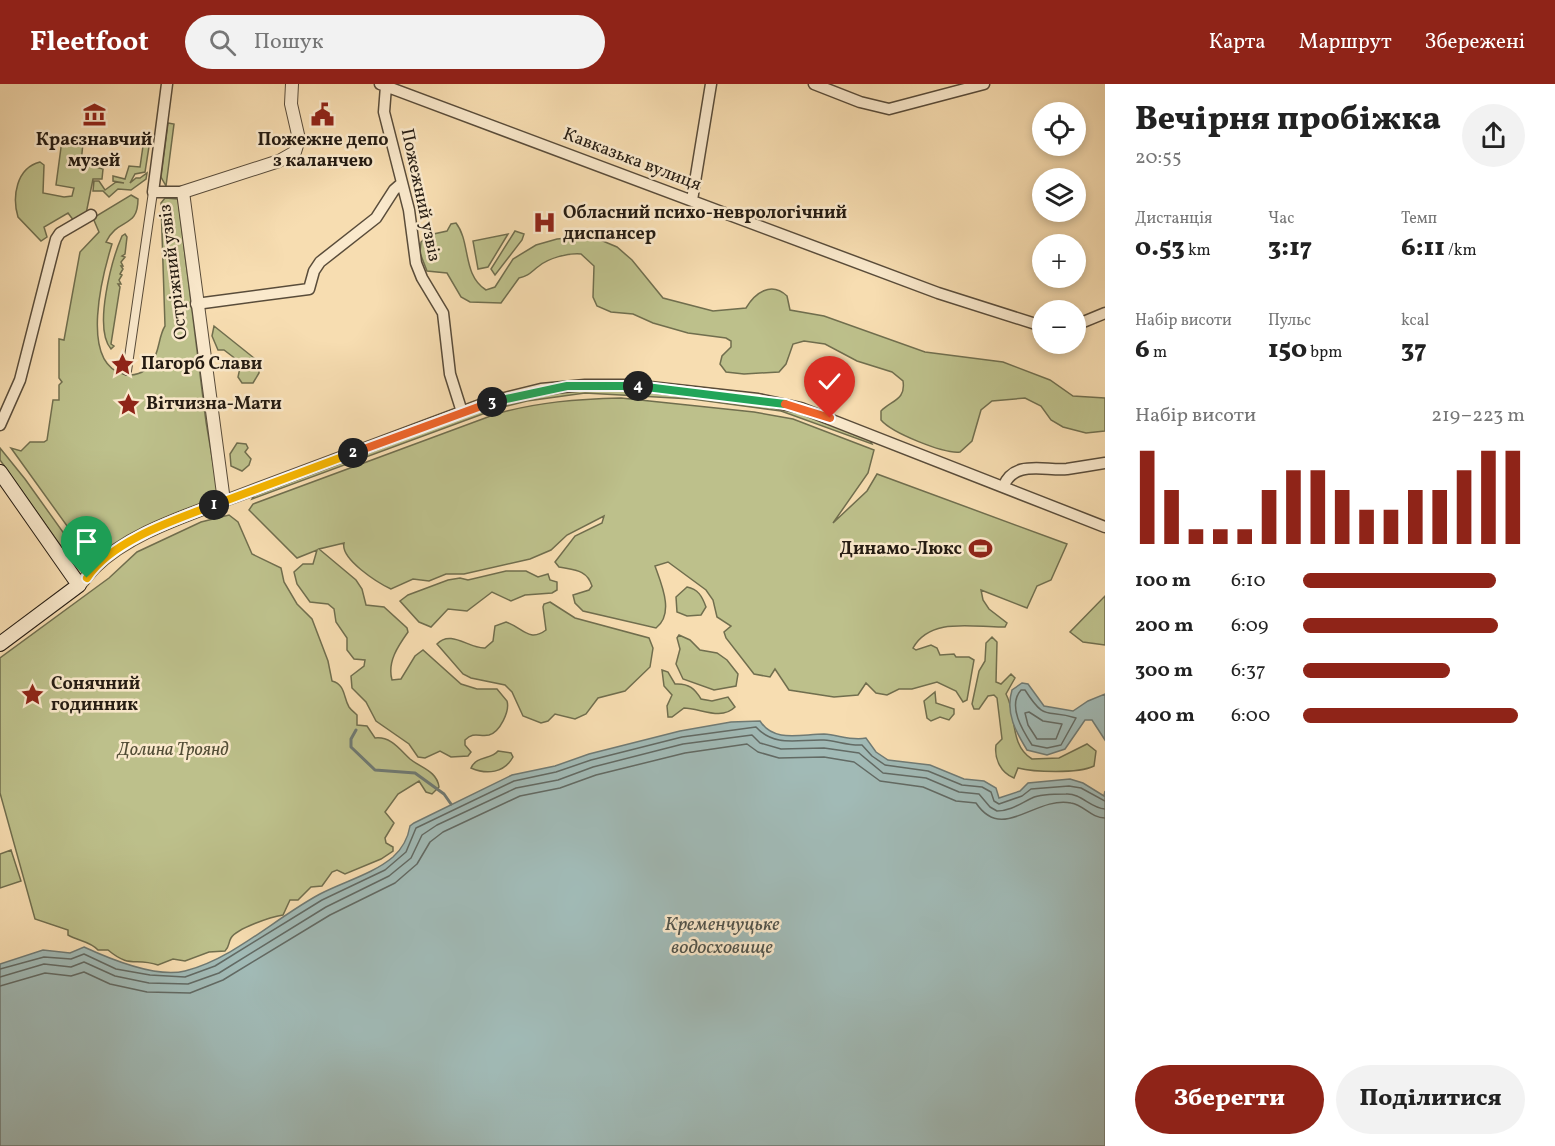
<!DOCTYPE html>
<html lang="uk">
<head>
<meta charset="utf-8">
<style>
  :root { --surface:#fff; --page:#f2f2f2; --text:#222; --muted:#767676; --accent:#8f2418 }
  body { margin:0; font-family:Vollkorn,serif; background:var(--page); color:var(--text); height:100vh; display:flex; flex-direction:column; font-size:22px; white-space:nowrap }
  * { box-sizing:border-box; margin:0 }
  p { font-size:20px; color:var(--muted) }
  .icon { flex:none; width:33px; height:33px; fill:none; stroke:currentColor; stroke-width:2; stroke-linecap:round; stroke-linejoin:round }
  .map { position:relative; flex:1; overflow:hidden }
  .details { display:flex; flex-direction:column; background:var(--surface); width:450px }
  .details>* { flex:none }
  .controls { position:absolute; left:1032px; top:18px; display:grid; gap:12px }
  .controls a { display:grid; place-items:center; width:54px; height:54px; border-radius:50%; background:var(--surface); box-shadow:0 3px 9px #0003; font-size:30px }
  .pin { position:absolute; display:grid; place-items:center; width:51px; height:51px; color:#fff; margin:-62px -26px; border-radius:50% 50% 50% 0; rotate:-45deg; box-shadow:0 0 6px #0007 }
  .pin .icon { rotate:45deg }
  .km { position:absolute; width:30px; height:30px; margin:-15px; border-radius:50%; background:#222; color:#fff; font-size:16px; line-height:30px; text-align:center }
  .round { display:grid; place-items:center; flex:none; width:63px; height:63px; border-radius:32px; background:var(--page) }
  .overview { display:flex; align-items:center; justify-content:space-between; height:102px; padding:0 30px }
  h1 { font-size:33px; font-weight:800; line-height:45px }
  .figures { display:grid; grid-template-columns:repeat(3,1fr); gap:9px; height:102px; padding:6px 30px }
  .figures div { display:grid; align-content:center }
  .figures b { font-size:26px; font-weight:800 }
  .figures small { font-size:16px; font-weight:400 }
  .figures p { font-size:16px }
  .chart { height:168px; padding:12px 30px }
  .chart p { display:flex; justify-content:space-between }
  .chart svg { width:100%; height:108px; margin-top:6px; stroke:var(--accent); stroke-width:6 }
  .action { display:flex; gap:12px; margin-top:auto; padding:12px 30px }
  .action a { flex:1; height:69px; border-radius:36px; background:var(--accent); color:#fff; font-size:24px; font-weight:800; line-height:69px; text-align:center }
  .action a+a { background:var(--page); color:var(--text) }
  ul { padding:0 30px; list-style:none; font-size:20px }
  li { display:grid; grid-template-columns:96px 72px 1fr; align-items:center; height:45px }
  li i { height:15px; border-radius:8px; background:var(--accent) }
  header { display:flex; align-items:center; gap:36px; box-sizing:border-box; height:84px; padding:0 30px; background:var(--accent); color:#fff }
  header strong { font-size:28px }
  nav { display:flex; gap:33px; margin-inline-start:auto; font-size:21px }
  .search { width:420px; height:54px; background:var(--page); display:flex; align-items:center; gap:15px; box-sizing:border-box; padding:0 21px; border-radius:33px; color:var(--muted); font-size:22px }
  main { display:flex; flex:1; min-height:0 }
  .map>svg:first-child { display:block }
</style>
</head>
<body>
<header>
<strong>Fleetfoot</strong>
<div class="search"><svg class="icon" aria-label="search" viewBox="0 0 24 24"><circle cx="10" cy="10" r="6"/><path d="M15 15l6 6"/></svg>Пошук</div>
<nav><a>Карта</a><a>Маршрут</a><a>Збережені</a></nav>
</header>
<main>
<div class="map">
<svg width="1105" height="1062" viewBox="0 0 1105 1062">
  <rect width="100%" height="100%" fill="#f7ddb1"/>
  <filter id="stains"><feTurbulence type="fractalNoise" baseFrequency=".00333" numOctaves="4"/><feColorMatrix values="0 0 0 0 .2 0 0 0 0 .09 0 0 0 0 .02 0 0 0 .5 -.17"/></filter>
  <radialGradient id="worn" r=".72"><stop offset=".6" stop-color="#630" stop-opacity="0"/><stop offset="1" stop-color="#630" stop-opacity=".3"/></radialGradient>
  <path fill="#bdc08b" stroke="#706e4e" stroke-width="1.5" d="M168,39L174,40L166,102L161,93Z
    M144,55L150,56L145,88L135,90L130,99L136,94H140L147,89L146,95L131,106L118,105L109,113L103,107H93L94,97H99L105,106L116,98L124,99L113,97V92L125,95L129,82L140,83Z
    M62,56L83,59L81,79L103,85L102,95H93L86,130L74,137L68,129L44,143L47,153L41,157L18,133C12,113 16,84 40,78L44,81L43,109L64,113L72,112L74,104L56,101Z
    M131,111L138,115C138,145 118,133 106,158L112,160C103,189 79,278 123,290C133,293 145,289 151,280C160,268 158,253 165,242L161,119L165,114L178,115L206,338L219,414L93,478L11,364L21,367L30,358H44L47,356L53,316H59V301L62,298L59,294V255L64,256L80,168L99,148L93,134Z
    M456,139C471,158 462,191 486,206L495,203L513,175L536,161L557,155L591,152L617,163L632,176L663,214L713,227L746,224C755,209 771,197 787,212L790,226L824,232L925,268L1003,278L1050,296L1073,312L1105,314V347L1086,349L1063,343L1051,336L1041,322L1025,314L992,317L981,326L972,357L960,368C944,370 892,349 881,336V327C892,316 906,316 903,297L892,288L857,277L825,260L804,257L793,260L786,280L779,288L744,290L726,288L720,280L722,272L731,263V257L726,254L688,249L653,239L633,230L611,228L597,222L593,213L594,182L581,170C567,169 549,174 539,182C531,188 529,192 519,194L501,219L470,218L461,213L447,189L427,187L420,169L421,158L429,151L447,147L451,140Z
    M515,147L524,150L522,156L495,191L491,185Z
    M125,150L127,153L125,170L122,172L125,173L121,178L123,182H121L123,185L120,190L122,191L119,196L121,200H118L120,203L111,260L114,262L111,265C93,244 112,175 122,152Z
    M508,150L488,183L478,185L473,157Z
    M214,242L259,278V289L253,299H242L238,293L241,279L224,266H218L212,252Z
    M589,305C660,306 741,312 809,331C829,336 849,346 869,354L872,360L781,327L692,315L585,309L527,317L499,324L252,415L255,410C364,369 473,318 589,305Z
    M621,314L754,328L793,335L874,366L868,389L833,439L867,407L877,390L1067,460L1051,496L1037,502L1027,524L981,506L983,516L989,525L1007,539L1005,543C975,544 931,532 913,564L916,566L931,561L937,564L940,571L954,570L956,573H969L974,576L967,616L963,618L956,607L937,598L912,605H899L887,611L876,609L866,599L858,611L834,613L789,606L775,585L770,593L754,590L726,554L724,548L731,542L717,533L713,516L706,506L668,478L655,482C661,499 675,530 656,544L583,527L575,519L573,511L589,506L592,502C587,485 573,486 559,483L555,478L575,452L602,439L604,432L567,451L551,466L530,475L464,490H446L429,497L413,495L391,505C378,499 340,475 344,459L319,465L356,496L362,505L366,521L384,523L407,544L408,548C398,562 387,578 392,596L401,595L415,572L423,566L461,600L477,605H497L507,617C510,627 500,648 489,651C479,653 474,647 465,656V661L471,668L468,672L451,673L440,667L425,674L418,673L409,660L376,637L366,618L352,604L351,592L364,582L365,576L354,575L347,566V554L336,538L334,525L328,520L310,518L297,500L294,488L303,480H313L317,466L297,474L249,426L253,420L496,330C538,318 577,315 621,314Z
    M237,359L246,360L248,364L245,368L251,375L249,381L242,387L231,382L230,370Z
    M0,364L25,395L80,472L72,478L0,376Z
    M229,431L238,438L252,470L281,484L284,498L297,520L312,535L328,577L332,597C346,601 343,613 349,623C351,626 354,628 357,631V641L367,642L375,654C391,652 400,666 410,675C421,684 437,687 439,703L432,710L426,708L419,697L398,710L385,728L394,739L385,754L386,759L393,763V767L381,775L345,790L337,786L332,788L322,802L311,803L298,816H290L283,831C271,833 237,844 231,854C228,859 230,862 225,867L209,868L185,877L173,875L158,881C134,873 131,885 108,866H98C90,857 78,857 68,851V846L35,835L0,709V574L109,494L137,468L201,438Z
    M506,487H526L538,493L548,490L550,496L557,498V506L552,509L525,511L511,517L492,508L467,527L448,525L431,543L419,538L400,517L408,511L448,496L460,494L468,496Z
    M687,503C698,505 702,512 706,523L701,531L687,532L677,528L676,513Z
    M1105,512V561L1083,558L1070,548Z
    M550,518L575,534L649,554L653,564L650,583L625,607L598,614L586,630L575,635L555,630L548,637L541,639L523,632L512,608L505,601L471,594L463,590L437,560C451,545 469,565 485,564L493,557L495,542L506,538C522,543 529,559 546,546L543,523L544,520Z
    M679,551L690,556L700,566L717,569L727,576L738,590L736,602L714,606L683,595L676,580L680,565L677,554Z
    M992,553L997,558L996,598L1001,600L1011,590L1015,594L1006,610C1017,630 1009,661 1032,675L1059,674L1087,660L1096,667L1094,682C1078,690 1033,688 1018,684L1014,694C1001,689 994,675 996,661L1002,655L997,614L994,611L988,612L979,625H974L972,620L979,587L985,577L986,559Z
    M662,586L668,588L675,600C689,599 695,605 701,615L712,617L728,613L735,623C721,637 700,624 684,624L672,633H668L667,622L672,611L664,602Z
    M935,608L936,619L954,625V630L949,636L940,633L931,637L927,634L924,617Z
    M498,667L511,669L513,673C504,689 487,691 471,684C477,671 491,676 498,667Z
    M11,766L21,797L0,804V770Z"/>
  <path fill="#a1bab6" stroke="#6f7a74" stroke-width="1.5" d="M1022,599L1028,600L1044,622L1073,627L1088,617L1105,610V656L1092,636H1085L1065,665L1047,671L1027,666C1016,648 1005,629 1012,606Z
    M760,637C774,659 801,650 824,650C839,651 851,657 866,654L876,668L888,676L930,681L964,695L984,697L996,704L999,714L1020,707L1028,699L1070,695L1083,699L1104,712L1105,707V1062H0V880L43,866L70,869L84,863C110,875 157,894 185,887C235,874 275,834 320,810C343,798 373,790 393,773C403,764 408,754 410,742L414,739L512,691L555,682L589,670L680,647L731,638Z"/>
  <g fill="none" stroke-linecap="round" stroke-linejoin="round">
    <path stroke="#626a64" stroke-width="1.5" d="M1021,606H1025C1046,639 1046,624 1076,634L1061,661L1047,664L1032,661C1023,647 1007,622 1021,606Z
      M1029,628L1043,637L1062,640L1056,655H1037L1028,641L1025,629Z
      M0,885L44,873L71,875L84,870L116,885L150,891L185,893L215,882L322,816L385,786L406,768L416,744L514,697L556,688L591,676L682,653L756,643C775,664 799,655 824,656C837,657 849,662 862,661L872,672L885,681L928,687L962,701L982,703L991,708L994,717L999,720L1022,712L1031,705L1069,702L1081,704L1105,717
      M0,893L44,880L71,883L84,878L115,892L149,899L188,900L219,889L326,823L389,792L411,774L422,751L437,741L516,704L558,696L593,683L683,660L752,651L760,659L781,665L824,664L859,669L883,689L926,694L959,708L979,710L990,723L997,727C1011,727 1021,719 1032,714C1040,710 1057,710 1066,710C1081,709 1090,724 1105,725
      M0,902L45,889L71,892L84,888L110,900L147,908L190,909L223,896L330,831L395,799L417,780L430,758L443,748L520,712L560,704L596,691L685,669L747,660L758,668L779,674L824,673L854,678L880,697L923,703L956,717L976,719C1003,759 1034,712 1071,719C1084,721 1091,734 1105,734"/>
    <path stroke="#6f7a74" stroke-width="3" d="M356,646L351,655V663L375,686L415,689L444,710L451,720"/>
    <defs>
      <path id="pedestrian" d="M127,287L153,108"/>
      <path id="minor" d="M167,0L153,108H183
        M380,0L938,209L1042,242
        M814,0L860,18L889,25L984,0
        M386,2L384,28L409,126L416,179L422,194L443,229L450,290L462,328
        M692,116L711,0
        M196,220L309,205L314,187L320,178L376,134L394,106L402,99
        M1076,241L1105,229
        M0,341L20,296L56,155L60,149L91,131
        M1003,403C1014,375 1044,387 1067,385C1080,383 1092,381 1105,379
        M224,417L485,319L541,305L585,301H632L758,315L801,324L1105,443"/>
      <path id="tertiary" d="M79,501C85,496 89,489 94,484C129,450 180,434 224,417L183,108L279,77L295,68L299,55L291,20L292,0"/>
      <path id="secondary" d="M0,388L79,501L0,560"/>
    </defs>
    <use href="#pedestrian" stroke="#594c3a" stroke-width="10"/>
    <use href="#minor" stroke="#594c3a" stroke-width="13"/>
    <use href="#tertiary" stroke="#594c3a" stroke-width="14"/>
    <use href="#secondary" stroke="#241b12" stroke-width="16"/>
    <use href="#pedestrian" stroke="#fae9cc" stroke-width="8"/>
    <use href="#minor" stroke="#fae9cc" stroke-width="10"/>
    <use href="#tertiary" stroke="#fae9cc" stroke-width="12"/>
    <use href="#secondary" stroke="#fae9cc" stroke-width="14"/>
  </g>
  <g fill="none" stroke-linecap="round" stroke-linejoin="round">
    <defs>
      <path id="split-1" d="M87,494C111,457 174,436 214,421"/>
      <path id="split-2" d="M214,421L353,369"/>
      <path id="split-3" d="M353,369L492,318"/>
      <path id="split-4" d="M492,318L567,302H638"/>
      <path id="split-5" d="M638,302L785,320"/>
      <path id="split-6" d="M785,320L830,334"/>
    </defs>
    <use href="#split-1" stroke="#fff" stroke-width="12"/>
    <use href="#split-2" stroke="#fff" stroke-width="12"/>
    <use href="#split-3" stroke="#fff" stroke-width="12"/>
    <use href="#split-4" stroke="#fff" stroke-width="12"/>
    <use href="#split-5" stroke="#fff" stroke-width="12"/>
    <use href="#split-6" stroke="#fff" stroke-width="12"/>
    <use href="#split-1" stroke="#f5b400" stroke-width="8"/>
    <use href="#split-2" stroke="#f5b400" stroke-width="8"/>
    <use href="#split-3" stroke="#f0652b" stroke-width="8"/>
    <use href="#split-4" stroke="#22a559" stroke-width="8"/>
    <use href="#split-5" stroke="#22a559" stroke-width="8"/>
    <use href="#split-6" stroke="#f0652b" stroke-width="8"/>
  </g>
  <defs>
    <symbol id="museum-bare" viewBox="-9 -9 18 18"><path d="M0-6L6-3V-2H-6V-3ZM-5-1h2V3h-2ZM-1-1h2V3h-2ZM3-1h2V3H3ZM-6 4H6V6H-6Z" fill="#8f2418" stroke="#fae9cc" stroke-width="2.5" paint-order="stroke"/></symbol>
    <symbol id="civic-bare" viewBox="-9 -9 18 18"><path d="M-.6-6.5H3V-4.5H.6V-3L4-1V1h2V6H-6V1h2V-1L-.6-3ZM-1.2 2.5V6h2.4V2.5Z" fill="#8f2418" stroke="#fae9cc" stroke-width="2.5" paint-order="stroke"/></symbol>
    <symbol id="hospital-bare" viewBox="-9 -9 18 18"><path d="M-5-5h3v3.5h4V-5h3V5h-3V1.5h-4V5h-3Z" fill="#8f2418" stroke="#fae9cc" stroke-width="2.5" paint-order="stroke"/></symbol>
    <symbol id="sight-bare" viewBox="-9 -9 18 18"><path d="M0-6L1.8-2.2L6-1.7L2.9 1.2L3.7 5.4L0 3.3L-3.7 5.4L-2.9 1.2L-6-1.7L-1.8-2.2Z" fill="#8f2418" stroke="#fae9cc" stroke-width="2.5" paint-order="stroke"/></symbol>
    <symbol id="stadium-bare" viewBox="-9 -9 18 18"><path d="M0-5a6.5 5 0 1 0 0 10a6.5 5 0 1 0 0-10ZM-3.5-1.8h7v3.6h-7Z" fill="#8f2418" stroke="#fae9cc" stroke-width="2.5" paint-order="stroke"/></symbol>
  </defs>
  <g fill-rule="evenodd">
    <use href="#museum-bare" x="78" y="14" width="33" height="33"/>
    <use href="#civic-bare" x="306" y="14" width="33" height="33"/>
    <use href="#hospital-bare" x="528" y="122" width="33" height="33"/>
    <use href="#sight-bare" x="106" y="264" width="33" height="33"/>
    <use href="#sight-bare" x="112" y="304" width="33" height="33"/>
    <use href="#stadium-bare" x="964" y="448" width="33" height="33"/>
    <use href="#sight-bare" x="16" y="594" width="33" height="33"/>
  </g>
  <g text-anchor="middle" dominant-baseline="central" stroke-width="5" stroke-linejoin="round" paint-order="stroke">
    <g font-size="18" font-weight="bold" fill="#241b12" stroke="#fae9cc" text-anchor="start">
      <text x="94" y="56" text-anchor="middle">Краєзнавчий<tspan x="94" dy="21">музей</tspan></text>
      <text x="323" y="56" text-anchor="middle">Пожежне депо<tspan x="323" dy="21">з каланчею</tspan></text>
      <text x="563" y="129">Обласний психо-неврологічний<tspan x="563" dy="21">диспансер</tspan></text>
      <text x="141" y="280">Пагорб Слави</text>
      <text x="146" y="320">Вітчизна-Мати</text>
      <text x="962" y="465" text-anchor="end">Динамо-Люкс</text>
      <text x="51" y="600">Сонячний<tspan x="51" dy="21">годинник</tspan></text>
    </g>
    <g font-size="18" fill="#241b12" stroke="#fae9cc">
      <text transform="translate(632 76) rotate(21)">Кавказька вулиця</text>
      <text transform="translate(420 111) rotate(78)">Пожежний узвіз</text>
      <text transform="translate(174 188) rotate(-97)">Остріжний узвіз</text>
    </g>
    <g font-size="18" font-style="italic" fill="#524d36" stroke="#fae9cc">
      <text x="173" y="666">Долина Троянд</text>
    </g>
    <g font-size="20" font-style="italic" fill="#50534b" stroke="#fae9cc">
      <text x="722" y="841">Кременчуцьке<tspan x="722" dy="23">водосховище</tspan></text>
    </g>
  </g>
  <rect width="100%" height="100%" filter="url(#stains)"/>
  <rect width="100%" height="100%" fill="url(#worn)"/>
</svg>
<div class="controls">
<a><svg class="icon" aria-label="locate" viewBox="0 0 24 24"><circle cx="12" cy="12" r="6"/><path d="M12 2v4M12 18v4M2 12h4M18 12h4"/></svg></a>
<a><svg class="icon" aria-label="layers" viewBox="0 0 24 24"><path d="M12 4l9 5-9 5-9-5zM3 14l9 5 9-5"/></svg></a>
<a>+</a>
<a>−</a>
</div>
<div class="pin" style="left:87px;top:494px;background:#1e9e55"><svg class="icon" aria-label="arrive" viewBox="0 0 24 24"><path d="M6 21V4h12l-3 4 3 4H6"/></svg></div>
<div class="pin" style="left:830px;top:334px;background:#d93025"><svg class="icon" aria-label="check" viewBox="0 0 24 24"><path d="M5 12l5 5 9-10"/></svg></div>
<b class="km" style="left:214px;top:421px">1</b>
<b class="km" style="left:353px;top:369px">2</b>
<b class="km" style="left:492px;top:318px">3</b>
<b class="km" style="left:638px;top:302px">4</b>
</div>
<section class="details">
<div class="overview"><div><h1>Вечірня пробіжка</h1><p>20:55</p></div><a class="round"><svg class="icon" aria-label="share" viewBox="0 0 24 24"><path d="M12 15V3M7 8l5-5 5 5M5 13v7h14v-7"/></svg></a></div>
<div class="figures">
<div><p>Дистанція</p><b>0.53<small> km</small></b></div>
<div><p>Час</p><b>3:17</b></div>
<div><p>Темп</p><b>6:11<small> /km</small></b></div>
</div>
<div class="figures">
<div><p>Набір висоти</p><b>6<small> m</small></b></div>
<div><p>Пульс</p><b>150<small> bpm</small></b></div>
<div><p>kcal</p><b>37</b></div>
</div>
<div class="chart"><p><span>Набір висоти</span>219–223 m</p>
<svg viewBox="0 0 160 44" preserveAspectRatio="none"><path d="M5 44V6M15 44V22M25 44V38M35 44V38M45 44V38M55 44V22M65 44V14M75 44V14M85 44V22M95 44V30M105 44V30M115 44V22M125 44V22M135 44V14M145 44V6M155 44V6"/></svg>
</div>
<ul>
<li><b>100 m</b>6:10<i style="width:87%"></i></li>
<li><b>200 m</b>6:09<i style="width:88%"></i></li>
<li><b>300 m</b>6:37<i style="width:66%"></i></li>
<li><b>400 m</b>6:00<i style="width:97%"></i></li>
</ul>
<div class="action"><a>Зберегти</a><a>Поділитися</a></div>
</section>
</main>
</body>
</html>
